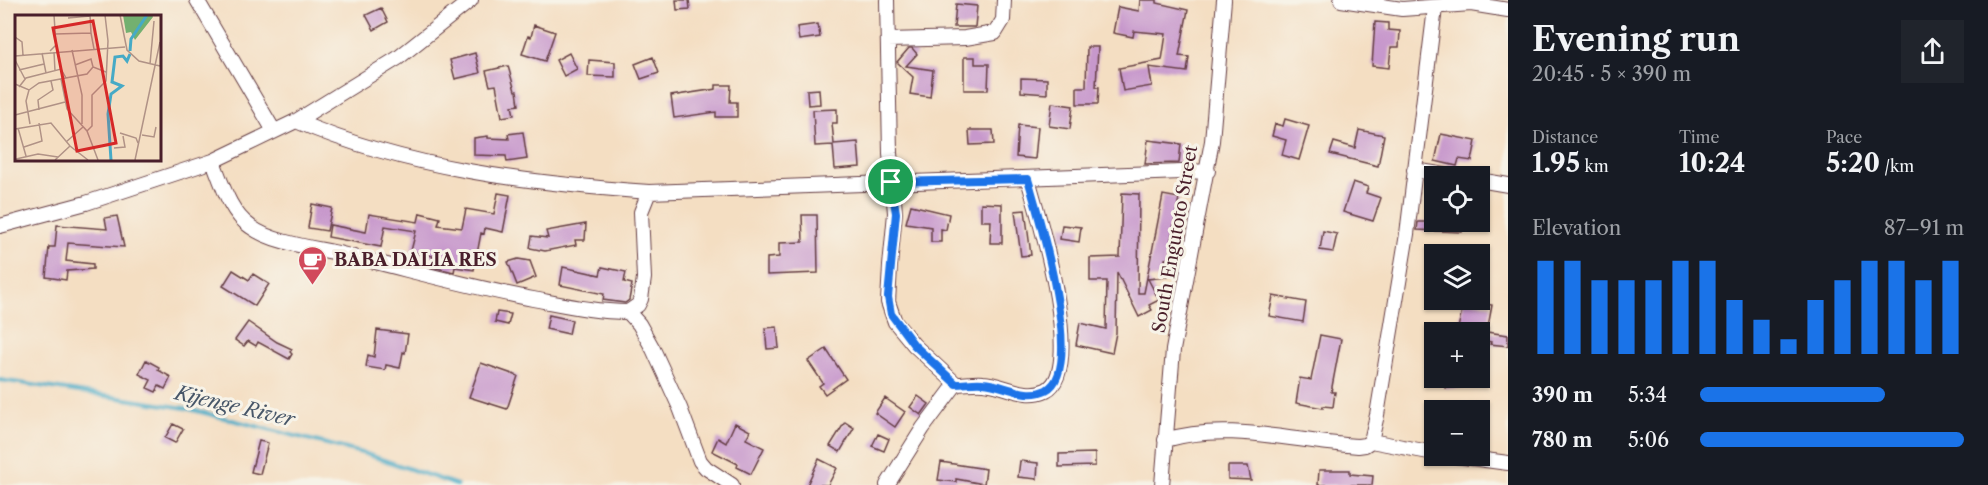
<!DOCTYPE html>
<html lang="en">
<head>
<meta charset="utf-8">
<style>
  :root { --surface:#171b24; --page:#20242c; --text:#f1f3f6; --muted:#9ea1a6; --accent:#1a73e8 }
  body { margin:0; font-family:"Libre Caslon Text",serif; background:var(--page); color:var(--text); height:100vh; display:flex; flex-direction:column; font-size:22px; white-space:nowrap }
  * { box-sizing:border-box; margin:0 }
  p { font-size:20px; color:var(--muted) }
  .icon { flex:none; width:33px; height:33px; fill:none; stroke:currentColor; stroke-width:2; stroke-linecap:round; stroke-linejoin:round }
  .map { position:relative; flex:1; overflow:hidden }
  .drawer { display:flex; flex-direction:column; background:var(--surface); width:480px }
  .drawer>* { flex:none }
  .controls { position:absolute; left:1424px; top:166px; display:grid; gap:12px }
  .controls a { display:grid; place-items:center; width:66px; height:66px; border-radius:0px; background:var(--surface); box-shadow:0 2px 4px #0004; font-size:30px }
  .pin { position:absolute; display:grid; place-items:center; width:51px; height:51px; color:#fff; margin:-26px; border:3px solid #fff; border-radius:50%; box-shadow:0 2px 6px #0007 }
  .round { display:grid; place-items:center; flex:none; width:63px; height:63px; border-radius:0px; background:var(--page) }
  .summary { display:flex; align-items:center; justify-content:space-between; height:102px; padding:0 24px }
  h1 { font-size:33px; font-weight:700; line-height:45px }
  .metrics { display:grid; grid-template-columns:repeat(3,1fr); gap:9px; height:102px; padding:6px 24px }
  .metrics div { display:grid; align-content:center }
  .metrics b { font-size:26px; font-weight:700 }
  .metrics small { font-size:16px; font-weight:400 }
  .metrics p { font-size:16px }
  .chart { height:168px; padding:12px 24px }
  .chart p { display:flex; justify-content:space-between }
  .chart svg { width:100%; height:108px; margin-top:6px; stroke:var(--accent); stroke-width:6 }
  ul { padding:0 24px; list-style:none; font-size:20px }
  li { display:grid; grid-template-columns:96px 72px 1fr; align-items:center; height:45px }
  li i { height:15px; border-radius:8px; background:var(--accent) }
  main { display:flex; flex:1; min-height:0 }
  .map>svg:first-child { display:block }
</style>
</head>
<body>
<main>
<div class="map">
<svg width="1508" height="485" viewBox="0 0 1508 485">
  <rect width="100%" height="100%" fill="#f7f3e8"/>
  <filter id="ink" filterUnits="userSpaceOnUse"><feTurbulence type="fractalNoise" baseFrequency=".0167" numOctaves="2"/><feDisplacementMap in="SourceGraphic" scale="12" xChannelSelector="R" yChannelSelector="G"/><feConvolveMatrix kernelMatrix="1 2 1 2 8 2 1 2 1" color-interpolation-filters="sRGB"/></filter>
  <filter id="wash" filterUnits="userSpaceOnUse"><feTurbulence type="fractalNoise" baseFrequency=".008" numOctaves="4" result="noise"/><feDisplacementMap in="SourceGraphic" scale="24" xChannelSelector="R" yChannelSelector="G"/><feGaussianBlur stdDeviation="1.35" result="paint"/><feColorMatrix in="noise" values="0 0 0 0 0 0 0 0 0 0 0 0 0 0 0 0 0 1.4 0 .05"/><feComposite in="paint" operator="in"/></filter>
  <g filter="url(#wash)">
    <rect width="100%" height="100%" fill="#f4dec2"/>
    <g fill="none" stroke-linecap="round" stroke-linejoin="round">
      <path stroke="#46aac6" stroke-width="4" d="M0,380L185,408L366,454L457,485"/>
    </g>
    <g id="blocks">
      <path fill="#c798cc" d="M676,0H689L690,9L677,10Z
        M1140,0H1157V3L1188,10L1179,56L1189,57L1187,72L1149,67L1152,86L1123,91L1119,68L1162,60L1166,34L1134,31L1133,37L1113,33L1118,7L1139,11Z
        M956,4L977,6L975,27H954Z
        M381,8L388,22L374,30L366,15Z
        M1375,22L1388,23V30L1400,31L1399,47H1391L1389,68L1372,66Z
        M818,24L820,37L799,40L797,27Z
        M534,25L555,32L545,61L522,54L528,36L531,37Z
        M1087,47H1098L1096,87H1099L1098,104H1077V87H1086Z
        M909,48H912L917,54L906,66L933,70L930,97L910,94L913,77L897,62Z
        M475,53L480,73L455,79L450,60Z
        M569,53L577,69L564,76L556,60Z
        M653,57L659,73L641,79L635,64Z
        M964,57H975V64H989L988,90H964Z
        M589,60L615,62V77L588,76Z
        M508,66L515,91H517L519,105L512,106L514,115L502,117L496,85L490,86L486,71Z
        M1021,78L1047,79V94L1021,92Z
        M716,85H731L730,102H737V117H716V112L674,118L671,96L716,89Z
        M819,89L820,104L808,105L807,90Z
        M1052,103L1073,106L1070,129L1049,126Z
        M837,109V123H832L834,144L858,142L860,167L835,169L833,145L815,146L813,110Z
        M1285,119L1309,126L1299,160L1282,155L1286,140L1272,136L1275,124L1283,126Z
        M1018,125L1038,127L1035,159L1016,157Z
        M969,130H993L994,144L970,145Z
        M1359,130L1384,135L1378,166L1330,154L1334,142L1355,148Z
        M523,132L527,159L507,162L506,156L474,155V138L488,136V138L509,139L508,134Z
        M1441,134L1476,141L1472,161L1459,159L1457,166L1435,161Z
        M1148,140L1181,144L1179,163L1145,164Z
        M1353,182L1368,187L1366,193L1381,198L1373,221L1343,212Z
        M498,193L510,195L503,232L485,228L484,234L481,233L474,270L455,267L454,272L432,267L433,256L411,251L416,231L385,226L381,247L328,237L330,225L366,232L369,214L418,222L420,213L440,218L438,225L462,228L466,209L494,214Z
        M1122,193L1139,194L1138,293H1144L1163,195L1179,198L1170,245H1174L1175,258L1165,259L1167,277L1148,279L1159,300L1149,305L1152,310L1139,317L1117,272L1116,333L1112,353L1076,345L1080,323L1106,329L1107,281H1090V258L1120,257Z
        M981,203L1002,204V243H990L991,221H981Z
        M312,204L332,208L327,231L308,228Z
        M911,205L949,214L946,230L941,229V242H931V227L906,223Z
        M1025,210L1031,255L1021,256L1015,211Z
        M802,215H817L818,273L767,275V258L779,257V243L803,242Z
        M117,216L124,247L68,243L66,261L93,264V269L67,271L66,280L46,277L49,247H55L57,225L107,229L105,218Z
        M1418,222H1463L1462,232L1417,230Z
        M586,224L585,240H575L576,245L545,251L530,248L532,236L548,238L546,231Z
        M1062,225L1081,227L1079,242L1060,239Z
        M1323,231L1337,234L1333,252L1320,250Z
        M518,259L530,261L536,277L517,285L508,262Z
        M563,267L600,275L602,267L626,272L624,282L632,284L629,300L625,303L603,300L604,294L560,285Z
        M233,270L249,280L253,274L269,284L255,306L223,286Z
        M1273,296L1306,302L1303,322L1269,316Z
        M1464,300L1492,305L1487,332L1508,335V346L1490,344L1491,342L1479,339V333H1457Z
        M497,312L511,314L508,325L495,322Z
        M549,315L572,320L569,334L546,329Z
        M248,322L277,342L292,349L290,352L292,354L289,359L258,342L256,346L248,341L244,346L235,340Z
        M777,327L779,348L767,349L765,328Z
        M377,330L408,334L405,353L403,352L400,368L386,365L385,370L366,367L368,355L374,357Z
        M1320,335L1341,339L1331,392H1335L1333,407L1323,406V408L1296,403L1300,378L1311,380Z
        M826,349L846,379L825,394L819,386L823,383L808,361Z
        M146,360L159,367L158,370L171,377L165,389L159,386L156,392L147,388L151,380L139,374Z
        M481,363L518,376L507,409L469,397Z
        M1445,378H1470V387L1445,388Z
        M918,396L929,404L921,415L910,407Z
        M885,398L905,412L895,427L875,413Z
        M845,422L854,428L840,452L830,446Z
        M735,423L750,431L746,439L764,448L751,474L737,467L738,464L712,451L718,438L726,443Z
        M173,424L183,429L175,443L165,438Z
        M878,434L889,439L884,451L872,446Z
        M259,441L268,443L260,474L251,472Z
        M1095,453V466L1059,467V454Z
        M819,459L837,468L828,485H807Z
        M1020,461L1038,463L1037,479L1018,477Z
        M941,462L986,469L984,484L956,479V482L938,480Z
        M1228,466H1248L1251,480L1228,479Z
        M1319,470H1350V474L1373,476L1372,485H1318Z"/>
    </g>
  </g>
  <g filter="url(#ink)">
    <use href="#blocks" fill-opacity="0" stroke="#643c42" stroke-width="1.5"/>
    <g fill="none" stroke-linecap="round" stroke-linejoin="round">
      <defs>
        <path id="minor" d="M197,0L274,131
          M887,0L890,153L895,213L890,266L888,302L895,322L914,345L956,384
          M1341,0L1402,9L1471,4L1508,10
          M888,40L965,38L995,33L1003,20L1004,0
          M296,121C408,169 529,183 649,192L1208,171
          M213,161C222,184 230,213 251,227C272,243 316,248 342,254C406,269 469,287 533,299C565,305 596,312 628,312L639,324L653,349L680,408L700,461L706,468L732,485
          M1414,170L1459,177
          M1479,180L1508,185
          M0,226L86,203L213,161L240,148L296,121L398,58L471,0
          M628,312L638,305L641,299L644,278L641,212L649,192
          M1165,440C1228,421 1294,442 1358,446L1365,445L1371,441L1377,415L1407,234L1435,8
          M1371,441L1434,453
          M1455,456L1508,463
          M887,485L923,428L956,384C965,384 974,382 983,383C1004,384 1025,400 1046,390C1086,371 1038,214 1028,179
          M1162,485L1173,350L1212,141L1224,0"/>
      </defs>
      <use href="#minor" stroke="#643c42" stroke-width="16"/>
      <use href="#minor" stroke="#fff" stroke-width="14"/>
    </g>
  </g>
  <g fill="none" stroke-linecap="round" stroke-linejoin="round" filter="url(#ink)">
    <defs>
      <path id="route" d="M1028,179C1038,214 1086,371 1046,390C1025,400 1004,384 983,383C974,382 965,384 956,384L914,345L891,314L888,297L896,213L891,182Z"/>
    </defs>
    <use href="#route" stroke="#fff" stroke-width="12"/>
    <use href="#route" stroke="#1a73e8" stroke-width="8"/>
  </g>
  <defs>
    <symbol id="cafe-pin" viewBox="-11 -11 22 30"><path d="M0 17L-7.5 6A9.5 9.5 0 1 1 7.5 6Z" fill="#d1495b" stroke="#f7f3e8"/><path d="M-5.5-4.5H6V0H3Q3 3.5 0 3.5H-2.5Q-5.5 3.5-5.5 0ZM3-3.2v2h1.7v-2ZM-6 4.5H4V6H-6Z" fill="#fff"/></symbol>
  </defs>
  <g fill-rule="evenodd">
    <use href="#cafe-pin" x="296" y="244" width="33" height="45"/>
  </g>
  <g text-anchor="middle" dominant-baseline="central" stroke-width="6" stroke-linejoin="round" paint-order="stroke">
    <g font-size="18" fill="#4a1f2b" stroke="#f7f3e8">
      <text transform="translate(1175 239) rotate(-80)">South Engutoto Street</text>
    </g>
    <g font-size="18" font-weight="bold" fill="#4a1f2b" stroke="#f7f3e8" text-anchor="start">
      <text x="334" y="260">BABA DALIA RES</text>
    </g>
    <g font-size="20" font-style="italic" fill="#485769" stroke="#f7f3e8">
      <text transform="translate(235 406) rotate(13)">Kijenge River</text>
    </g>
  </g>
  <g transform="translate(15 15)">
    <rect width="146" height="146" fill="#f4dec2"/>
    <path d="M108,0H137L138,2L120,25L116,17L111,18Z" fill="#73b070"/>
    <path fill="none" stroke="#46aac6" stroke-width="3" d="M115,36L116,24L132,0M96,145L93,99L96,79L107,71L97,67L100,42L108,41L112,46L115,39"/>
    <path fill="none" stroke="#b09286" stroke-width="1.5" d="M75,0L76,18M105,0L112,35L124,46L145,51M53,3L75,1M40,19L76,18L79,34M0,22L7,27L8,40M57,35L67,80V109M35,36L41,30L39,0M39,37L40,56M27,38L31,58M0,41L110,32M0,45L10,64M135,49L139,6M60,50L76,44L78,52L91,57M4,55L29,49M46,64L52,94L72,116L83,145M0,69L14,75L24,68L72,59L78,52M4,72L11,63L46,54L51,63M14,75L11,86L15,109M24,95L23,85L38,75L36,66M0,100L50,87M3,113L11,141M0,114L36,108L55,131L73,145M72,116L77,111V80L91,66L93,26L90,0M105,118L121,123L123,128M127,120L139,122L141,112M51,127L68,112M9,132L27,126L24,108M99,133L110,132L108,121M1,144L23,139L43,142M40,145L55,131M120,145L145,27"/>
    <path fill="#d62828" fill-opacity="0.15" stroke="#d62828" stroke-width="3" d="M78,6L101,128L62,136L38,13Z"/>
    <rect width="146" height="146" fill="none" stroke="#4a1f2b" stroke-width="3"/>
  </g>
</svg>
<div class="controls">
<a><svg class="icon" aria-label="locate" viewBox="0 0 24 24"><circle cx="12" cy="12" r="6"/><path d="M12 2v4M12 18v4M2 12h4M18 12h4"/></svg></a>
<a><svg class="icon" aria-label="layers" viewBox="0 0 24 24"><path d="M12 4l9 5-9 5-9-5zM3 14l9 5 9-5"/></svg></a>
<a>+</a>
<a>−</a>
</div>
<div class="pin" style="left:891px;top:182px;background:#1e9e55"><svg class="icon" aria-label="arrive" viewBox="0 0 24 24"><path d="M6 21V4h12l-3 4 3 4H6"/></svg></div>
</div>
<section class="drawer">
<div class="summary"><div><h1>Evening run</h1><p>20:45 · 5 × 390 m</p></div><a class="round"><svg class="icon" aria-label="share" viewBox="0 0 24 24"><path d="M12 15V3M7 8l5-5 5 5M5 13v7h14v-7"/></svg></a></div>
<div class="metrics">
<div><p>Distance</p><b>1.95<small> km</small></b></div>
<div><p>Time</p><b>10:24</b></div>
<div><p>Pace</p><b>5:20<small> /km</small></b></div>
</div>
<div class="chart"><p><span>Elevation</span>87–91 m</p>
<svg viewBox="0 0 160 44" preserveAspectRatio="none"><path d="M5 44V6M15 44V6M25 44V14M35 44V14M45 44V14M55 44V6M65 44V6M75 44V22M85 44V30M95 44V38M105 44V22M115 44V14M125 44V6M135 44V6M145 44V14M155 44V6"/></svg>
</div>
<ul>
<li><b>390 m</b>5:34<i style="width:70%"></i></li>
<li><b>780 m</b>5:06<i style="width:100%"></i></li>
</ul>
</section>
</main>
</body>
</html>
